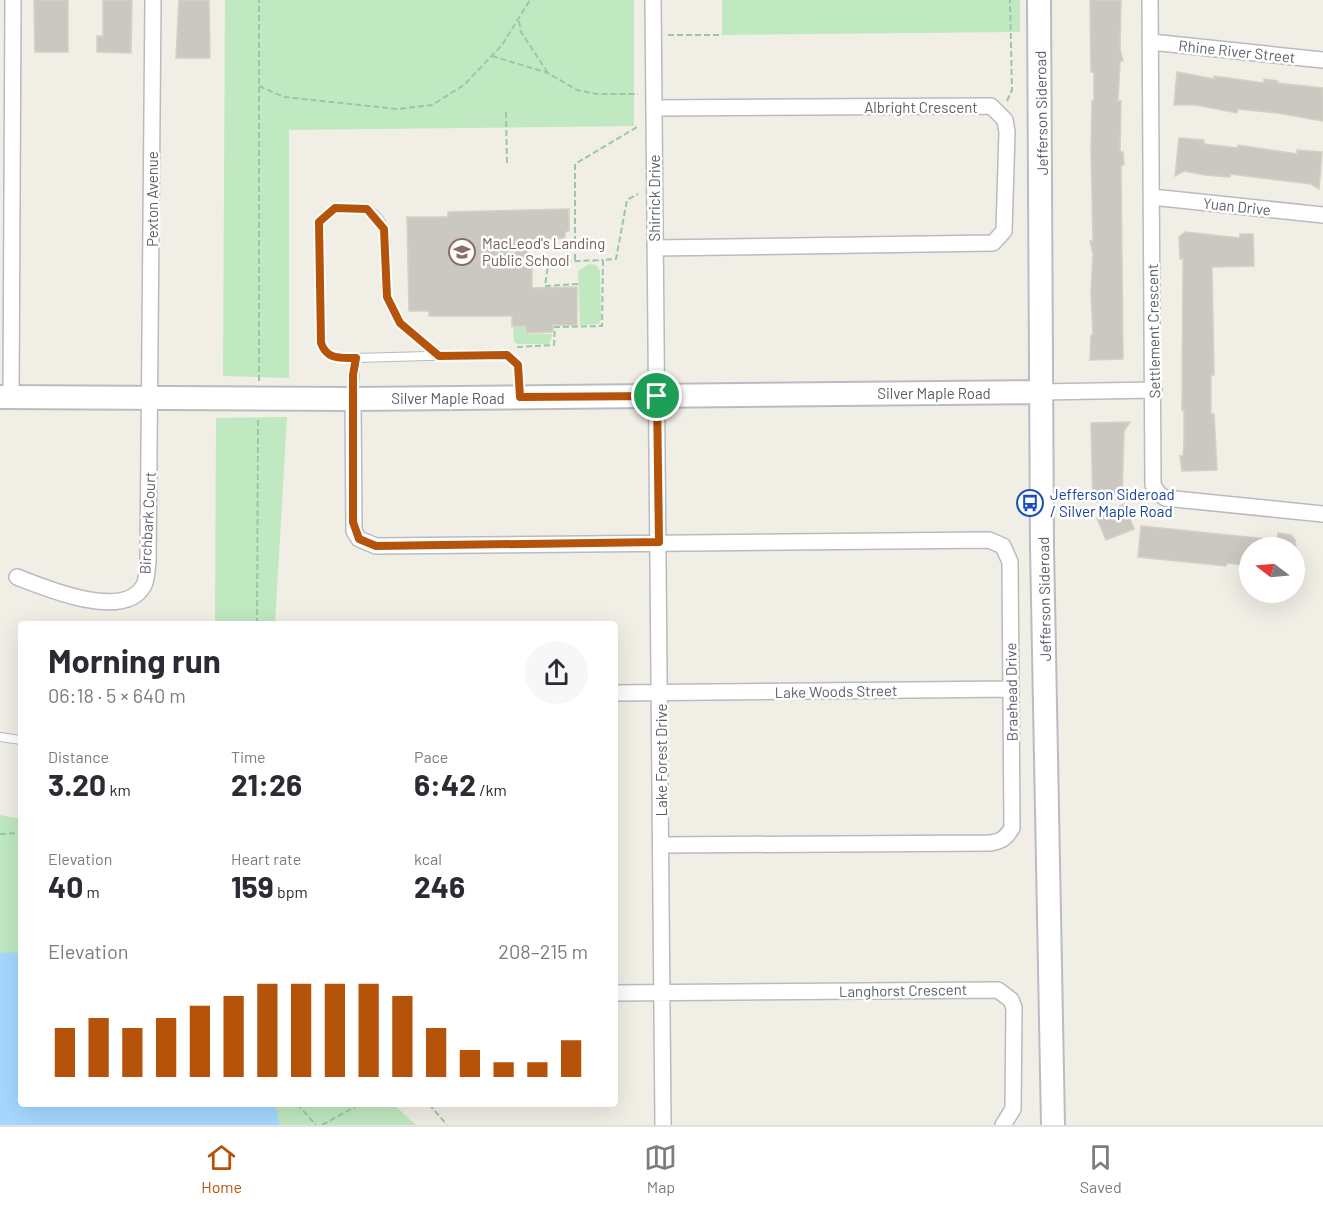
<!DOCTYPE html>
<html lang="en">
<head>
<meta charset="utf-8">
<style>
  :root { --surface:#fff; --page:#f7f7f7; --text:#2b2b33; --muted:#7c7c81; --line:#e1e1e2; --accent:#b45309 }
  body { margin:0; font-family:Barlow,sans-serif; background:var(--page); color:var(--text); height:100vh; display:flex; flex-direction:column; font-size:22px; white-space:nowrap }
  * { box-sizing:border-box; margin:0 }
  p { font-size:20px; color:var(--muted) }
  .icon { flex:none; width:33px; height:33px; fill:none; stroke:currentColor; stroke-width:2; stroke-linecap:round; stroke-linejoin:round }
  .map { position:relative; flex:1; overflow:hidden }
  .details { position:absolute; left:18px; top:621px; width:600px; height:486px; display:flex; flex-direction:column; background:var(--surface); border-radius:6px; box-shadow:0 6px 24px #0002 }
  .details>* { flex:none }
  .needle { width:39px; rotate:286deg }
  .buttons { position:absolute; left:1239px; top:537px; display:grid; gap:12px }
  .buttons a { display:grid; place-items:center; width:66px; height:66px; border-radius:50%; background:var(--surface); box-shadow:0 6px 24px #0002; font-size:30px }
  .pin { position:absolute; display:grid; place-items:center; width:51px; height:51px; color:#fff; margin:-26px; border:3px solid #fff; border-radius:50%; box-shadow:0 2px 6px #0007 }
  .round { display:grid; place-items:center; flex:none; width:63px; height:63px; border-radius:32px; background:var(--page) }
  .headline { display:flex; align-items:center; justify-content:space-between; height:102px; padding:0 30px }
  h1 { font-size:33px; font-weight:700; line-height:45px }
  .metrics { display:grid; grid-template-columns:repeat(3,1fr); gap:9px; height:102px; padding:6px 30px }
  .metrics div { display:grid; align-content:center }
  .metrics b { font-size:30px; font-weight:700 }
  .metrics small { font-size:16px; font-weight:400 }
  .metrics p { font-size:16px }
  .chart { height:168px; padding:12px 30px }
  .chart p { display:flex; justify-content:space-between }
  .chart svg { width:100%; height:108px; margin-top:6px; stroke:var(--accent); stroke-width:6 }
  .tab-bar { display:flex; justify-content:space-around; align-items:center; height:84px; border-top:2px solid var(--line); background:var(--surface); font-size:16px; color:var(--muted) }
  .tab-bar a { display:grid; justify-items:center; gap:3px }
  .tab-bar .current { color:var(--accent) }
  .map>svg:first-child { display:block }
</style>
</head>
<body>
<div class="map">
<svg width="1323" height="1125" viewBox="0 0 1323 1125">
  <rect width="100%" height="100%" fill="#f0eee5"/>
  <path fill="#c0e9c1" d="M225,0H634V126L289,130V378L223,376Z
    M722,0H1020V32L722,35Z
    M589,264L596,265L600,271L601,320L599,324L580,325L578,271Z
    M513,327H525V334H553L549,344H517L514,342Z
    M287,417L275,624H215L216,418Z
    M0,815L21,819V972L0,960Z
    M266,1104H393L416,1125H272Z"/>
  <path fill="#a6d8ff" d="M10,952L21,954V1104H275L280,1125H0V953Z"/>
  <path fill="#cbc8c2" stroke="#d5d0c3" stroke-width="1.5" d="M34,0H68V52H35Z
    M103,0H132L131,53L97,52V36H103Z
    M179,0H209L210,58H176Z
    M1090,0H1121L1120,49L1123,61H1120L1118,101H1121L1120,152H1123L1124,165H1121L1123,359L1090,360L1091,335H1093L1091,294L1093,254L1090,241H1093L1091,149L1092,101H1094V72H1091Z
    M1177,72L1214,79V76L1264,83V79L1278,81L1277,83L1323,88V121L1277,113L1238,109L1237,113L1196,105H1174Z
    M1179,138L1204,140V144L1238,148V145L1297,154V150L1322,152L1319,189L1311,184L1230,174V177L1205,175L1184,171L1175,176Z
    M569,209V231L565,232V238L528,240V265L532,264V288L577,287V325H553V332L526,333V326H512V316H429V311H409L407,217H448V212Z
    M1185,232L1240,238V234H1253L1254,266L1212,267L1214,375H1211V414H1214L1217,470L1182,471L1180,456H1183L1184,444V410H1182L1183,259H1180L1179,237Z
    M1130,422L1124,431L1122,500L1093,501L1091,423Z
    M1124,504L1134,529L1106,540L1097,518Z
    M1141,526L1277,540L1278,533L1291,535L1295,540L1296,548H1250V566L1227,563L1226,566L1138,557Z"/>
  <g fill="none" stroke-linecap="round" stroke-linejoin="round">
    <defs>
      <path id="lane" d="M356,358C340,358 327,360 321,343L319,222L335,209C344,209 359,206 368,210C398,223 380,272 387,297C394,324 419,339 439,355
        M353,398L356,358L499,354L507,355L518,365L520,396
        M0,737L21,740"/>
      <path id="street" d="M653,0L663,1125
        M1150,0L1153,485L1158,493L1165,498L1323,514
        M1151,42L1323,60
        M654,108L991,106L1005,120L1007,132L1004,231L993,243L655,248
        M1152,197L1323,215
        M1040,392L1154,390
        M11,397L13,0
        M353,399L354,531L359,539L376,546L989,540L1003,546L1010,562L1012,828C1006,838 1001,842 989,843L661,845
        M17,577C45,588 125,622 144,585C147,579 147,569 148,562L153,0
        M615,693L1011,689
        M615,993L998,990L1011,1000L1014,1008L1013,1109L1003,1125"/>
      <path id="secondary" d="M1039,0L1042,547L1053,1125
        M0,397L353,399L1040,392"/>
    </defs>
    <use href="#lane" stroke="#b8bbc0" stroke-width="10"/>
    <use href="#street" stroke="#b8bbc0" stroke-width="18"/>
    <use href="#secondary" stroke="#b9bcc2" stroke-width="26"/>
    <path stroke="#98c8a6" stroke-width="2" stroke-dasharray="6 3" stroke-linecap="butt" d="M519,21L521,32L548,73
      M668,35H722
      M492,56L548,73L577,90L597,94H638
      M259,86L284,97L397,109L432,105L464,85L502,45L530,0
      M1007,101L1012,90L1010,0
      M506,112L507,166
      M575,260V164L637,127
      M578,284L545,286L548,266L554,262L603,260
      M517,347L554,345L555,327L602,326L603,260L616,259L627,200L638,194
      M259,381V0
      M257,624L258,417
      M0,834L21,833
      M297,1104L316,1125
      M429,1104L447,1125
      M322,1125L360,1104"/>
    <use href="#lane" stroke="#fff" stroke-width="8"/>
    <use href="#street" stroke="#fff" stroke-width="15"/>
    <use href="#secondary" stroke="#fff" stroke-width="22"/>
  </g>
  <g fill="none" stroke-linecap="round" stroke-linejoin="round">
    <defs>
      <path id="route" d="M335,208L367,209L384,229L387,297L400,323L439,356L507,355L518,365L520,397L657,396L659,542L376,546L359,539L353,522V375L356,358C340,358 327,360 321,343L319,222Z"/>
    </defs>
    <use href="#route" stroke="#fff" stroke-width="12"/>
    <use href="#route" stroke="#b45309" stroke-width="8"/>
  </g>
  <defs>
    <symbol id="school-ring" viewBox="-11 -11 22 22"><circle r="9.5" fill="#fff" stroke="#8d6e63" stroke-width="1.5"/><path d="M0-5L7-2L0 1L-7-2ZM-4 1L0 2.5L4 1V4Q0 6-4 4Z" fill="#8d6e63"/></symbol>
    <symbol id="bus-ring" viewBox="-11 -11 22 22"><circle r="9.5" fill="#fff" stroke="#1a4fb4" stroke-width="1.5"/><path d="M-5-6H5V4H4V6H2V4H-2V6H-4V4H-5ZM-3.5-4V0h7V-4ZM-3.5 1.2v1.5H-2V1.2ZM2 1.2v1.5H3.5V1.2Z" fill="#1a4fb4"/></symbol>
  </defs>
  <g fill-rule="evenodd">
    <use href="#school-ring" x="447" y="237" width="30" height="30"/>
    <use href="#bus-ring" x="1015" y="488" width="30" height="30"/>
  </g>
  <g text-anchor="middle" dominant-baseline="central" stroke-width="5" stroke-linejoin="round" paint-order="stroke">
    <g font-size="15" fill="#5d6167" stroke="#fff">
      <text transform="translate(1237 51) rotate(6)">Rhine River Street</text>
      <text x="921" y="107">Albright Crescent</text>
      <text transform="translate(1041 113) rotate(-91)">Jefferson Sideroad</text>
      <text transform="translate(654 198) rotate(-90)">Shirrick Drive</text>
      <text transform="translate(152 199) rotate(-90)">Pexton Avenue</text>
      <text transform="translate(1237 206) rotate(6)">Yuan Drive</text>
      <text transform="translate(1153 331) rotate(-91)">Settlement Crescent</text>
      <text x="934" y="393">Silver Maple Road</text>
      <text x="448" y="398">Silver Maple Road</text>
      <text transform="translate(147 523) rotate(-87)">Birchbark Court</text>
      <text transform="translate(1044 599) rotate(-91)">Jefferson Sideroad</text>
      <text transform="translate(836 691) rotate(-1)">Lake Woods Street</text>
      <text transform="translate(1011 692) rotate(-91)">Braehead Drive</text>
      <text transform="translate(661 760) rotate(-90)">Lake Forest Drive</text>
      <text transform="translate(903 990) rotate(-1)">Langhorst Crescent</text>
    </g>
    <g font-size="15" fill="#785e54" stroke="#fff" text-anchor="start">
      <text x="482" y="243">MacLeod's Landing<tspan x="482" dy="17">Public School</tspan></text>
    </g>
    <g font-size="15" fill="#164399" stroke="#fff" text-anchor="start">
      <text x="1050" y="494">Jefferson Sideroad<tspan x="1050" dy="17">/ Silver Maple Road</tspan></text>
    </g>
  </g>
</svg>
<div class="buttons">
<a><svg class="needle" viewBox="-14 -14 28 28"><path d="M0-13l5 13h-10z" fill="#e53935"/><path d="M0 13l5-13h-10z" fill="#7c7c81"/></svg></a>
</div>
<div class="pin" style="left:657px;top:396px;background:#1e9e55"><svg class="icon" aria-label="arrive" viewBox="0 0 24 24"><path d="M6 21V4h12l-3 4 3 4H6"/></svg></div>
<section class="details">
<div class="headline"><div><h1>Morning run</h1><p>06:18 · 5 × 640 m</p></div><a class="round"><svg class="icon" aria-label="share" viewBox="0 0 24 24"><path d="M12 15V3M7 8l5-5 5 5M5 13v7h14v-7"/></svg></a></div>
<div class="metrics">
<div><p>Distance</p><b>3.20<small> km</small></b></div>
<div><p>Time</p><b>21:26</b></div>
<div><p>Pace</p><b>6:42<small> /km</small></b></div>
</div>
<div class="metrics">
<div><p>Elevation</p><b>40<small> m</small></b></div>
<div><p>Heart rate</p><b>159<small> bpm</small></b></div>
<div><p>kcal</p><b>246</b></div>
</div>
<div class="chart"><p><span>Elevation</span>208–215 m</p>
<svg viewBox="0 0 160 44" preserveAspectRatio="none"><path d="M5 44V24M15 44V20M25 44V24M35 44V20M45 44V15M55 44V11M65 44V6M75 44V6M85 44V6M95 44V6M105 44V11M115 44V24M125 44V33M135 44V38M145 44V38M155 44V29"/></svg>
</div>
</section>
</div>
<nav class="tab-bar">
<a class="current"><svg class="icon" aria-label="home" viewBox="0 0 24 24"><path d="M3 11l9-7 9 7M6 9v11h12V9"/></svg>Home</a>
<a><svg class="icon" aria-label="map" viewBox="0 0 24 24"><path d="M3 6l6-2 6 2 6-2v14l-6 2-6-2-6 2zM9 4v14M15 6v14"/></svg>Map</a>
<a><svg class="icon" aria-label="saved" viewBox="0 0 24 24"><path d="M7 4h10v16l-5-4-5 4z"/></svg>Saved</a>
</nav>
</body>
</html>
